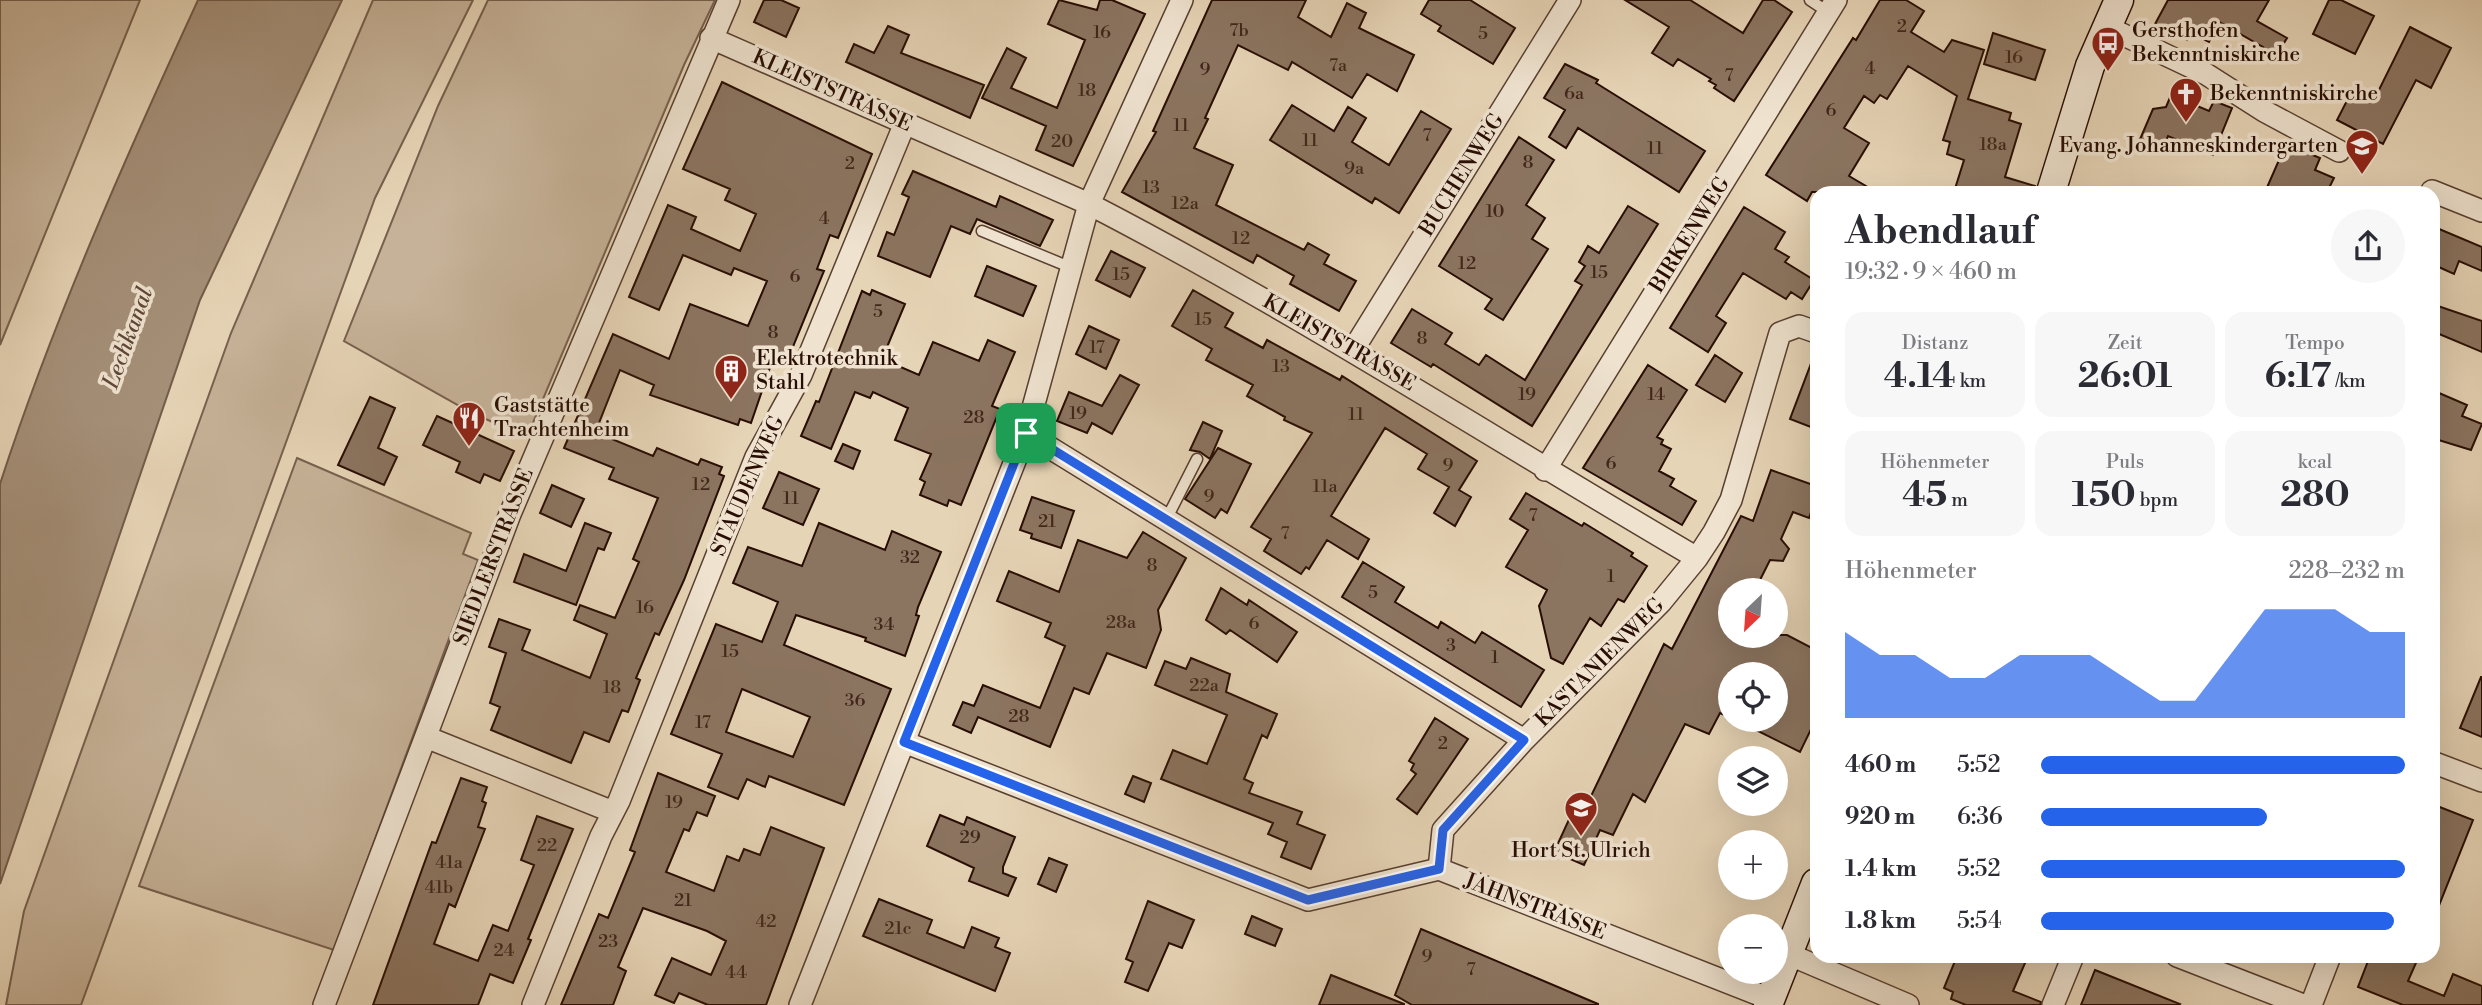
<!DOCTYPE html>
<html lang="de">
<head>
<meta charset="utf-8">
<style>
  :root { --surface:#fff; --page:#f7f7f7; --text:#2b2b33; --muted:#7c7c81; --accent:#2563eb }
  body { margin:0; font-family:"Libre Bodoni",serif; background:var(--page); color:var(--text); height:100vh; display:flex; flex-direction:column; font-size:26px; white-space:nowrap }
  * { box-sizing:border-box; margin:0 }
  p { font-size:23px; color:var(--muted) }
  .icon { flex:none; width:38px; height:38px; fill:none; stroke:currentColor; stroke-width:2; stroke-linecap:round; stroke-linejoin:round }
  .map { position:relative; flex:1; overflow:hidden }
  .sheet { position:absolute; left:1810px; top:186px; width:630px; height:777px; display:flex; flex-direction:column; background:var(--surface); border-radius:21px; box-shadow:0 7px 28px #0002 }
  .sheet>* { flex:none }
  .needle { width:46px; rotate:205deg }
  .controls { position:absolute; left:1718px; top:578px; display:grid; gap:14px }
  .controls a { display:grid; place-items:center; width:70px; height:70px; border-radius:50%; background:var(--surface); box-shadow:0 7px 28px #0002; font-size:35px }
  .pin { position:absolute; display:grid; place-items:center; width:60px; height:60px; color:#fff; margin:-30px; border-radius:14px; box-shadow:0 4px 10px #0006 }
  .round { display:grid; place-items:center; flex:none; width:74px; height:74px; border-radius:37px; background:var(--page) }
  .head { display:flex; align-items:center; justify-content:space-between; height:119px; padding:0 35px }
  h1 { font-size:38px; font-weight:700; line-height:52px }
  .metrics { display:grid; grid-template-columns:repeat(3,1fr); gap:10px; height:119px; padding:7px 35px }
  .metrics div { display:grid; align-content:center; border-radius:18px; background:var(--page); text-align:center }
  .metrics b { font-size:35px; font-weight:700 }
  .metrics small { font-size:19px; font-weight:400 }
  .metrics p { font-size:19px }
  .chart { height:196px; padding:14px 35px }
  .chart p { display:flex; justify-content:space-between }
  .chart svg { width:100%; height:126px; margin-top:7px; fill:var(--accent); opacity:.7 }
  ul { padding:0 35px; list-style:none; font-size:23px }
  li { display:grid; grid-template-columns:112px 84px 1fr; align-items:center; height:52px }
  li i { height:18px; border-radius:9px; background:var(--accent) }
  .map>svg:first-child { display:block }
</style>
</head>
<body>
<div class="map">
<svg width="2482" height="1005" viewBox="0 0 2482 1005">
  <rect width="100%" height="100%" fill="#e6d4b6"/>
  <filter id="stains"><feTurbulence type="fractalNoise" baseFrequency=".00286" numOctaves="4"/><feColorMatrix values="0 0 0 0 .2 0 0 0 0 .09 0 0 0 0 .02 0 0 0 .5 -.17"/></filter>
  <radialGradient id="worn" r=".72"><stop offset=".6" stop-color="#630" stop-opacity="0"/><stop offset="1" stop-color="#630" stop-opacity=".3"/></radialGradient>
  <path fill="#c6b298" stroke="#77604e" stroke-width="2" d="M0,0H140L0,345Z
    M373,0H473L375,198L81,1005H6L24,911L231,333Z
    M488,0H715L684,65L527,437L472,413L344,341L438,106Z
    M297,458L471,533L463,554L478,560L334,950L139,886Z"/>
  <path fill="#a59079" stroke="#735c4a" stroke-width="2" d="M198,0H342L200,300L0,884V484C53,321 126,156 198,0Z"/>
  <path fill="#8b7460" stroke="#280d03" stroke-width="2" fill-rule="evenodd" d="M764,0H781L799,8L786,37L754,22Z
    M1059,0L1097,10L1100,0H1112L1145,14L1073,166L1036,150L1046,126L982,98L1007,48L1026,58L1011,88L1057,108L1085,40L1048,24Z
    M1212,0H1306L1298,17L1331,37L1347,3L1366,13L1359,28L1414,55L1397,91L1367,74L1352,98L1292,62L1288,70L1238,45L1205,118L1208,119L1194,148L1233,165L1216,205L1304,250L1308,243L1329,255L1324,264L1356,281L1339,311L1290,284L1294,276L1257,255L1253,263L1122,192L1156,132L1153,131Z
    M1429,0H1470L1515,28L1493,64L1438,31L1441,26L1421,14Z
    M1625,0H1690L1743,33L1763,0H1774L1792,12L1734,101L1714,88L1716,85L1709,81L1711,79L1678,59L1673,66L1652,53L1669,27Z
    M1880,0H1906L1924,11L1911,32L1944,52L1952,40L1984,50L1968,99L2011,113L2009,120L2021,124L2005,177L2035,186V192H1954L1964,160L1947,154L1950,142L1943,140L1957,96L1908,66L1887,99L1880,95L1874,103L1864,96L1844,128L1869,143L1849,176L1876,192H1812L1807,201L1766,175L1853,38L1856,40Z
    M2168,0H2269L2257,21L2287,38L2277,55L2219,22L2209,42L2191,33L2187,40L2155,24Z
    M2329,0H2341L2374,16L2355,54L2313,34Z
    M888,26L909,35L901,53L984,85L970,118L846,62L854,44L874,53Z
    M2410,27L2451,48L2431,88L2416,80L2383,144L2337,120L2354,87L2375,98Z
    M1993,33L2045,50L2035,80L1984,64Z
    M1565,64L1598,80L1596,83L1705,151L1679,192L1578,128L1566,148L1549,137L1565,110L1544,98Z
    M722,82L872,154L838,238L830,235L817,269L824,271L788,359L775,353L751,423L740,419L738,425L650,395L654,385L620,370L599,423L610,428L607,437L653,456L657,448L698,465L701,459L722,467L719,474L724,476L684,580L659,635L655,633L636,678L640,680L628,712L622,710L609,742L584,732L571,763L491,730L500,707L490,703L506,653L489,647L499,619L530,630L522,650L590,678L607,634L574,620L580,605L615,618L639,562L633,559L658,498L609,479L614,468L564,448L613,334L669,359L690,304L748,326L767,281L734,268L731,275L683,255L659,310L629,297L668,205L696,217L691,229L740,251L756,214L725,200L730,189L683,169Z
    M2171,95L2209,111L2214,101L2232,108L2213,155L2168,136L2161,153L2138,144L2153,109L2166,107Z
    M1292,105L1334,131L1348,107L1366,118L1352,142L1389,165L1421,111L1451,129L1399,213L1375,198L1372,203L1270,140Z
    M1519,137L1554,160L1526,205L1545,218L1532,239L1548,249L1503,320L1485,309L1492,299L1439,266Z
    M2286,144L2320,158L2315,170L2334,178L2327,192H2265Z
    M913,171L996,207L1000,196L1053,220L1040,246L977,219L970,234L951,226L930,277L878,256L887,232L894,235L909,197L902,194Z
    M1628,206L1658,224L1532,426L1433,364L1431,367L1391,343L1412,309L1452,333L1445,344L1479,365L1486,355L1525,380L1582,285L1575,281L1585,266L1579,262L1588,246L1599,253Z
    M1744,207L1785,232L1775,249L1789,257L1785,262L1814,280L1802,299L1791,292L1786,299L1743,273L1716,316L1726,323L1708,352L1670,328Z
    M2432,226L2482,247V271L2459,261L2454,274L2432,264Z
    M1111,251L1145,268L1130,297L1096,280Z
    M987,266L1036,286L1023,316L975,296Z
    M872,290L905,304L882,359L919,375L933,342L979,361L988,340L1015,352L992,406L1000,409L961,505L949,500L947,506L920,495L925,482L920,479L931,454L895,440L908,408L873,392L870,398L855,392L831,449L801,436L816,401L819,402L862,291L870,295Z
    M1193,290L1233,313L1225,327L1263,348L1267,340L1340,380L1342,376L1477,461L1459,490L1471,497L1455,526L1434,513L1449,487L1418,469L1427,454L1385,428L1331,516L1369,539L1358,559L1327,540L1309,569L1306,567L1301,574L1264,551L1271,539L1251,527L1312,433L1284,420L1285,417L1247,396L1253,385L1206,360L1212,349L1172,326Z
    M2432,304L2482,321V352L2432,331Z
    M1089,326L1119,340L1106,369L1076,354Z
    M1815,353H1816V429L1790,419Z
    M1715,355L1742,373L1725,402L1696,385Z
    M1648,365L1687,390L1657,437L1663,440L1661,444L1671,449L1659,471L1674,479L1670,486L1696,501L1682,525L1583,468Z
    M1120,375L1139,385L1112,434L1092,423L1087,433L1057,421L1069,392L1102,406Z
    M2439,393L2467,405L2462,416L2482,424L2471,450L2432,438V409Z
    M370,397L395,408L378,448L397,457L384,485L338,465Z
    M437,416L514,451L500,481L484,474L480,483L456,472L460,462L423,445Z
    M1203,422L1222,431L1210,459L1200,452L1190,450Z
    M843,444L860,451L853,469L835,461Z
    M1218,448L1251,464L1227,513L1221,509L1215,518L1185,499Z
    M1771,470L1816,486V499L1809,518L1793,512L1781,539L1789,549L1783,561L1770,560L1755,590H1731V635H1787L1816,650V719L1800,752L1734,719H1776V674H1731V718L1720,713L1709,734L1685,724L1645,802L1633,794L1613,835L1600,830L1584,865L1554,852L1572,813L1581,817L1664,644L1672,649L1741,516L1753,521Z
    M779,472L819,489L803,525L763,508Z
    M552,485L584,499L571,527L540,513Z
    M1526,493L1582,526L1584,523L1633,553L1631,556L1647,566L1624,602L1618,599L1601,626L1590,618L1563,664L1551,658L1539,606L1547,590L1506,567L1528,530L1510,519Z
    M1032,497L1074,511L1061,548L1031,538L1032,534L1020,530Z
    M585,523L611,533L604,550L598,548L576,605L514,582L524,554L566,571Z
    M819,523L885,550L892,531L941,552L918,607L916,615L919,616L905,656L865,641L866,638L796,615L784,645L891,689L844,805L769,776L765,787L747,779L738,799L708,787L722,754L671,734L716,624L762,642L778,602L733,583L748,547L802,566ZM742,689L810,717L793,757L726,732Z
    M1143,532L1186,558L1158,610L1161,630L1146,668L1107,653L1089,694L1074,688L1050,747L978,717L971,733L953,725L963,702L974,706L983,685L1040,708L1065,646L1045,637L1051,623L997,601L1009,571L1059,592L1078,540L1127,558Z
    M1363,562L1404,587L1395,602L1438,628L1441,622L1475,643L1482,632L1544,670L1521,707L1342,597Z
    M1221,588L1247,605L1249,600L1297,632L1277,662L1230,630L1226,634L1206,620Z
    M1191,658L1230,674L1226,692L1277,714L1267,738L1262,735L1244,779L1253,783L1249,793L1302,812L1297,824L1325,835L1311,869L1281,857L1287,842L1268,834L1273,823L1161,779L1173,750L1207,764L1227,715L1155,685L1165,661L1186,669Z
    M2481,677H2482V737L2460,728Z
    M1435,718L1468,739L1417,814L1397,799L1416,774L1411,770L1414,764L1409,761Z
    M658,773L715,796L707,816L697,812L689,831L684,829L666,872L714,891L727,856L739,861L744,849L760,855L771,827L824,848L766,1005H708L679,993L674,1003L655,995L672,958L711,975L726,941L707,931L643,908L618,967L626,971L613,1005H561L599,914L608,918L635,852L630,850Z
    M1133,776L1151,783L1144,802L1125,794Z
    M461,778L487,787L482,801L486,803L478,827L485,829L455,907L449,904L434,944L478,961L493,925L508,931L534,865L521,860L537,816L573,829L528,939L531,940L513,983L490,974L478,1005H373L432,842L436,843Z
    M2432,804L2473,820L2434,918H2432Z
    M940,815L964,825L967,817L1015,837L1003,867V873L1016,878L1008,896L969,881L974,868L927,846Z
    M1049,858L1067,865L1056,892L1038,884Z
    M879,899L932,920L927,933L964,948L972,927L999,938L995,947L1010,953L995,991L863,936Z
    M1148,901L1194,920L1182,948L1169,943L1148,991L1125,982L1133,962L1126,959Z
    M1252,916L1282,929L1275,946L1245,934Z
    M1421,929L1598,1004V1005H1412L1395,995Z
    M1957,956H2028L2013,991L2041,1002L2040,1005H1966L1951,999L1953,992L1944,988Z
    M2370,956H2419L2408,981L2444,996L2453,974L2482,986V1005H2403L2358,987Z
    M2095,970L2180,1004L2179,1005H2081Z
    M1331,975L1404,1004V1005H1319Z"/>
  <g fill="none" stroke-linecap="round" stroke-linejoin="round">
    <defs>
      <path id="lane" d="M1810,0L1828,12
        M982,231L1072,268
        M1166,520L1197,459"/>
      <path id="street" d="M2107,27L2206,74L2264,111L2339,151
        M711,38L1089,204C1298,312 1495,440 1697,558
        M2432,191L2482,211
        M1353,350L1570,0
        M1026,433L1524,740
        M1545,470L1836,0
        M426,737L613,812
        M904,742L1308,900L1439,869L1770,999
        M2432,762L2482,781
        M1439,869L1443,830L1524,740L1661,602L1697,558L1714,532L1731,500L1780,333L1799,326L1816,332
        M1788,954L1908,1005
        M2177,956L2303,1005
        M324,1005L510,514L729,0
        M533,1005L601,836L619,801L756,457L801,375L905,123
        M800,1005L1026,433L1089,204L1182,0
        M2053,1005L2073,956
        M2311,1005L2330,956"/>
      <path id="secondary" d="M2051,192L2090,66L2119,0
        M1768,1005L1816,883"/>
    </defs>
    <use href="#lane" stroke="#583f30" stroke-width="13"/>
    <use href="#street" stroke="#583f30" stroke-width="24"/>
    <use href="#secondary" stroke="#280d03" stroke-width="31"/>
    <use href="#lane" stroke="#efe3d0" stroke-width="10"/>
    <use href="#street" stroke="#efe3d0" stroke-width="21"/>
    <use href="#secondary" stroke="#efe3d0" stroke-width="28"/>
  </g>
  <g fill="none" stroke-linecap="round" stroke-linejoin="round">
    <defs>
      <path id="route" d="M1026,433L1524,740L1443,830L1439,869L1308,900L904,742Z"/>
    </defs>
    <use href="#route" stroke="#fff" stroke-width="14"/>
    <use href="#route" stroke="#2563eb" stroke-width="9"/>
  </g>
  <defs>
    <symbol id="bus-pin" viewBox="-11 -11 22 30"><path d="M0 17L-7.5 6A9.5 9.5 0 1 1 7.5 6Z" fill="#8f2418" stroke="#efe3d0"/><path d="M-5-6H5V4H4V6H2V4H-2V6H-4V4H-5ZM-3.5-4V0h7V-4ZM-3.5 1.2v1.5H-2V1.2ZM2 1.2v1.5H3.5V1.2Z" fill="#fff"/></symbol>
    <symbol id="church-pin" viewBox="-11 -11 22 30"><path d="M0 17L-7.5 6A9.5 9.5 0 1 1 7.5 6Z" fill="#8f2418" stroke="#efe3d0"/><path d="M-1.2-6h2.4v3.5h3.3v2.4h-3.3V6h-2.4V-.1h-3.3v-2.4h3.3Z" fill="#fff"/></symbol>
    <symbol id="school-pin" viewBox="-11 -11 22 30"><path d="M0 17L-7.5 6A9.5 9.5 0 1 1 7.5 6Z" fill="#8f2418" stroke="#efe3d0"/><path d="M0-5L7-2L0 1L-7-2ZM-4 1L0 2.5L4 1V4Q0 6-4 4Z" fill="#fff"/></symbol>
    <symbol id="building-pin" viewBox="-11 -11 22 30"><path d="M0 17L-7.5 6A9.5 9.5 0 1 1 7.5 6Z" fill="#8f2418" stroke="#efe3d0"/><path d="M-4-6H4V6H1V3H-1V6H-4ZM-2.5-4.3h1.7v1.8h-1.7ZM.8-4.3h1.7v1.8H.8ZM-2.5-1h1.7V.8h-1.7ZM.8-1h1.7V.8H.8Z" fill="#fff"/></symbol>
    <symbol id="restaurant-pin" viewBox="-11 -11 22 30"><path d="M0 17L-7.5 6A9.5 9.5 0 1 1 7.5 6Z" fill="#8f2418" stroke="#efe3d0"/><path d="M-5-6h1v4h1v-4h1v4h1v-4h1v5L-1.5 .5V6h-2V.5L-5-1ZM5-6V6H3V1.5H1.5Q1.5-4 5-6Z" fill="#fff"/></symbol>
  </defs>
  <g fill-rule="evenodd">
    <use href="#bus-pin" x="2089" y="24" width="38" height="52"/>
    <use href="#church-pin" x="2167" y="75" width="38" height="52"/>
    <use href="#school-pin" x="2343" y="127" width="38" height="52"/>
    <use href="#building-pin" x="712" y="352" width="38" height="52"/>
    <use href="#restaurant-pin" x="450" y="399" width="38" height="52"/>
    <use href="#school-pin" x="1562" y="789" width="38" height="52"/>
  </g>
  <g text-anchor="middle" dominant-baseline="central" stroke-width="7" stroke-linejoin="round" paint-order="stroke">
    <g font-size="18" fill="#41271a">
      <text x="1902" y="26">2</text>
      <text x="1239" y="30">7b</text>
      <text x="1102" y="32">16</text>
      <text x="1483" y="33">5</text>
      <text x="2014" y="57">16</text>
      <text x="1338" y="65">7a</text>
      <text x="1870" y="68">4</text>
      <text x="1205" y="69">9</text>
      <text x="1729" y="75">7</text>
      <text x="1087" y="90">18</text>
      <text x="1574" y="93">6a</text>
      <text x="1831" y="110">6</text>
      <text x="1181" y="125">11</text>
      <text x="1427" y="135">7</text>
      <text x="1310" y="140">11</text>
      <text x="1062" y="141">20</text>
      <text x="1993" y="144">18a</text>
      <text x="1655" y="148">11</text>
      <text x="1528" y="162">8</text>
      <text x="850" y="163">2</text>
      <text x="1354" y="168">9a</text>
      <text x="1151" y="187">13</text>
      <text x="1185" y="203">12a</text>
      <text x="1495" y="211">10</text>
      <text x="824" y="218">4</text>
      <text x="1241" y="238">12</text>
      <text x="1467" y="263">12</text>
      <text x="1599" y="272">15</text>
      <text x="1121" y="274">15</text>
      <text x="795" y="276">6</text>
      <text x="878" y="311">5</text>
      <text x="1203" y="319">15</text>
      <text x="773" y="332">8</text>
      <text x="1422" y="338">8</text>
      <text x="1097" y="347">17</text>
      <text x="1281" y="366">13</text>
      <text x="1527" y="394">19</text>
      <text x="1656" y="394">14</text>
      <text x="1078" y="413">19</text>
      <text x="1356" y="414">11</text>
      <text x="974" y="417">28</text>
      <text x="1611" y="463">6</text>
      <text x="1448" y="465">9</text>
      <text x="701" y="484">12</text>
      <text x="1325" y="486">11a</text>
      <text x="1209" y="496">9</text>
      <text x="791" y="498">11</text>
      <text x="1533" y="515">7</text>
      <text x="1047" y="521">21</text>
      <text x="1285" y="533">7</text>
      <text x="910" y="557">32</text>
      <text x="1152" y="565">8</text>
      <text x="1611" y="576">1</text>
      <text x="1373" y="592">5</text>
      <text x="645" y="607">16</text>
      <text x="1121" y="622">28a</text>
      <text x="1254" y="623">6</text>
      <text x="884" y="624">34</text>
      <text x="1451" y="645">3</text>
      <text x="730" y="651">15</text>
      <text x="1495" y="657">1</text>
      <text x="1204" y="685">22a</text>
      <text x="612" y="687">18</text>
      <text x="855" y="700">36</text>
      <text x="1019" y="716">28</text>
      <text x="703" y="722">17</text>
      <text x="1443" y="743">2</text>
      <text x="674" y="802">19</text>
      <text x="970" y="837">29</text>
      <text x="547" y="845">22</text>
      <text x="449" y="862">41a</text>
      <text x="439" y="887">41b</text>
      <text x="683" y="900">21</text>
      <text x="766" y="921">42</text>
      <text x="898" y="928">21c</text>
      <text x="608" y="941">23</text>
      <text x="504" y="950">24</text>
      <text x="1427" y="956">9</text>
      <text x="1471" y="969">7</text>
      <text x="736" y="972">44</text>
    </g>
    <g font-size="21" fill="#280d03" stroke="#efe3d0" text-anchor="start">
      <text x="2132" y="31">Gersthofen<tspan x="2132" dy="24">Bekenntniskirche</tspan></text>
      <text x="2210" y="94">Bekenntniskirche</text>
      <text x="2338" y="146" text-anchor="end">Evang. Johanneskindergarten</text>
      <text x="756" y="359">Elektrotechnik<tspan x="756" dy="24">Stahl</tspan></text>
      <text x="494" y="406">Gaststätte<tspan x="494" dy="24">Trachtenheim</tspan></text>
      <text x="1581" y="851" text-anchor="middle">Hort St. Ulrich</text>
    </g>
    <g font-size="21" fill="#280d03" stroke="#efe3d0">
      <text transform="translate(832 91) rotate(24)">KLEISTSTRASSE</text>
      <text transform="translate(1462 175) rotate(-58)">BUCHENWEG</text>
      <text transform="translate(1690 235) rotate(-58)">BIRKENWEG</text>
      <text transform="translate(1339 343) rotate(30)">KLEISTSTRASSE</text>
      <text transform="translate(748 486) rotate(-66)">STAUDENWEG</text>
      <text transform="translate(494 557) rotate(-69)">SIEDLERSTRASSE</text>
      <text transform="translate(1600 663) rotate(-45)">KASTANIENWEG</text>
      <text transform="translate(1535 907) rotate(21)">JAHNSTRASSE</text>
    </g>
    <g font-size="23" font-style="italic" fill="#604838" stroke="#efe3d0">
      <text transform="translate(128 338) rotate(-70)">Lechkanal</text>
    </g>
  </g>
  <rect width="100%" height="100%" filter="url(#stains)"/>
  <rect width="100%" height="100%" fill="url(#worn)"/>
</svg>
<div class="controls">
<a><svg class="needle" viewBox="-14 -14 28 28"><path d="M0-13l5 13h-10z" fill="#e53935"/><path d="M0 13l5-13h-10z" fill="#7c7c81"/></svg></a>
<a><svg class="icon" aria-label="locate" viewBox="0 0 24 24"><circle cx="12" cy="12" r="6"/><path d="M12 2v4M12 18v4M2 12h4M18 12h4"/></svg></a>
<a><svg class="icon" aria-label="layers" viewBox="0 0 24 24"><path d="M12 4l9 5-9 5-9-5zM3 14l9 5 9-5"/></svg></a>
<a>+</a>
<a>−</a>
</div>
<div class="pin" style="left:1026px;top:433px;background:#1e9e55"><svg class="icon" aria-label="arrive" viewBox="0 0 24 24"><path d="M6 21V4h12l-3 4 3 4H6"/></svg></div>
<section class="sheet">
<div class="head"><div><h1>Abendlauf</h1><p>19:32 · 9 × 460 m</p></div><a class="round"><svg class="icon" aria-label="share" viewBox="0 0 24 24"><path d="M12 15V3M7 8l5-5 5 5M5 13v7h14v-7"/></svg></a></div>
<div class="metrics">
<div><p>Distanz</p><b>4.14<small> km</small></b></div>
<div><p>Zeit</p><b>26:01</b></div>
<div><p>Tempo</p><b>6:17<small> /km</small></b></div>
</div>
<div class="metrics">
<div><p>Höhenmeter</p><b>45<small> m</small></b></div>
<div><p>Puls</p><b>150<small> bpm</small></b></div>
<div><p>kcal</p><b>280</b></div>
</div>
<div class="chart"><p><span>Höhenmeter</span>228–232 m</p>
<svg viewBox="0 0 160 44" preserveAspectRatio="none"><path d="M0 44V14L10 22L20 22L30 30L40 30L50 22L60 22L70 22L80 30L90 38L100 38L110 22L120 6L130 6L140 6L150 14L160 14V44z"/></svg>
</div>
<ul>
<li><b>460 m</b>5:52<i style="width:100%"></i></li>
<li><b>920 m</b>6:36<i style="width:62%"></i></li>
<li><b>1.4 km</b>5:52<i style="width:100%"></i></li>
<li><b>1.8 km</b>5:54<i style="width:97%"></i></li>
</ul>
</section>
</div>
</body>
</html>
